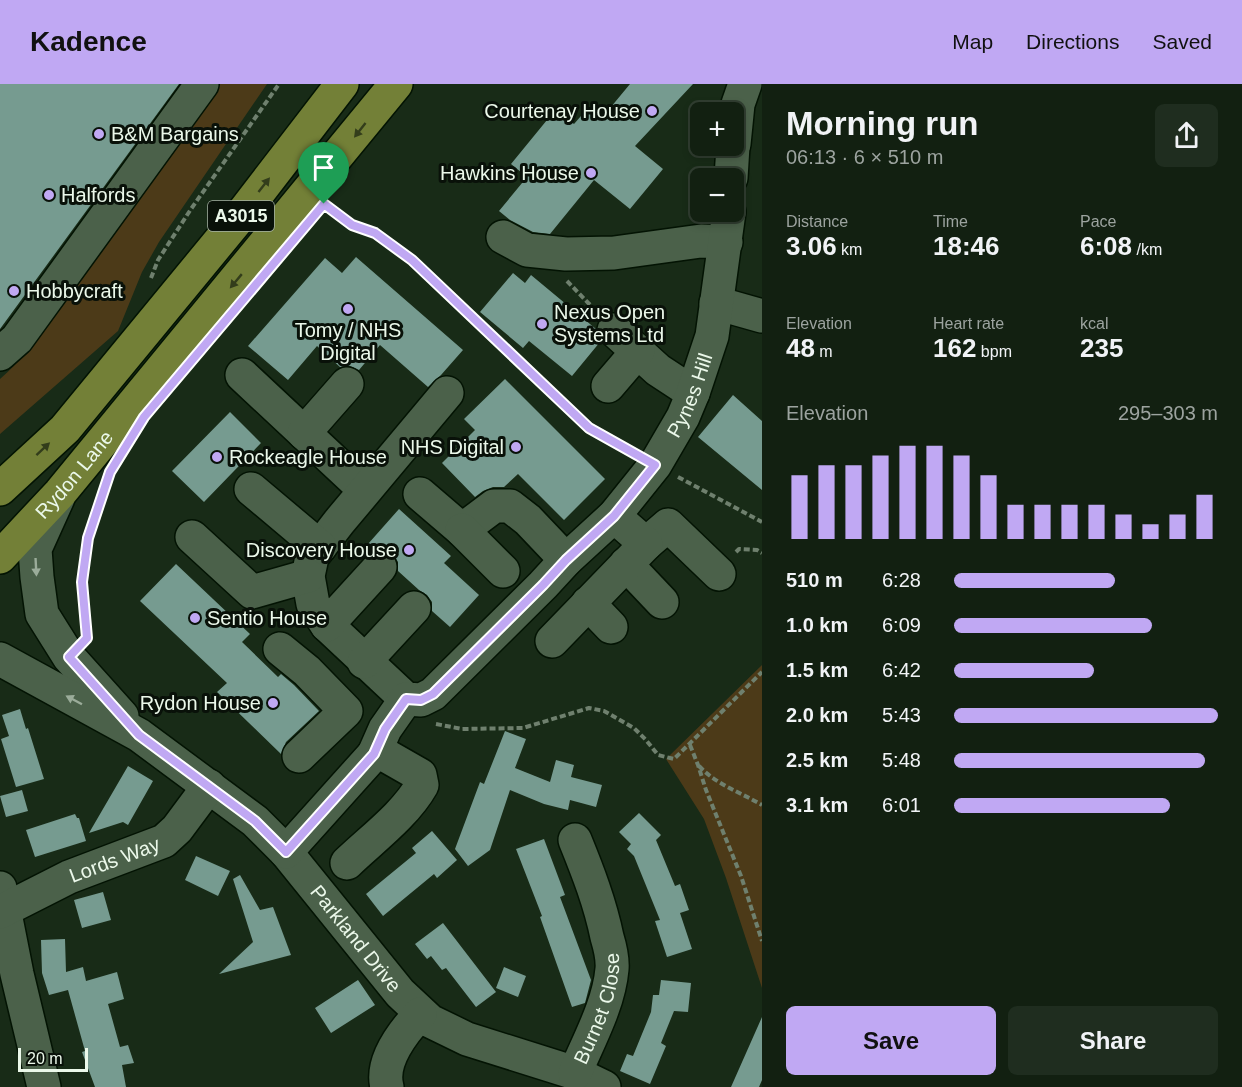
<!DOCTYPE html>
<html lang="en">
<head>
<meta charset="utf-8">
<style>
  :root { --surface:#122011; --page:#1f2d1f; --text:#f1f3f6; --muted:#9ca39f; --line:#313e31; --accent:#c0a8f3 }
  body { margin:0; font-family:Helvetica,sans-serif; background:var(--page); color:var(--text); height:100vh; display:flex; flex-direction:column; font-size:22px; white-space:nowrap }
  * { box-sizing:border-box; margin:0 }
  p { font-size:20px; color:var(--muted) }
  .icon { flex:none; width:33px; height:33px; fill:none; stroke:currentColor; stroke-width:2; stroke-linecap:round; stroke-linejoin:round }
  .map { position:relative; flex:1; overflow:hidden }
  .details { display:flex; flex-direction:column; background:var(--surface); width:480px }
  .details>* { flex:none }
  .tools { position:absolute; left:690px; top:18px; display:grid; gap:12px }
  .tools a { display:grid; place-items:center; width:54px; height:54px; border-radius:9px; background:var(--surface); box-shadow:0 3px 9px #0003,0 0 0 2px var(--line); font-size:30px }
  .scale { position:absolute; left:18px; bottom:15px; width:70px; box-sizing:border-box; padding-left:6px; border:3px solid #ebf8ea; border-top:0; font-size:16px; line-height:21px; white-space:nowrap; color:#ebf8ea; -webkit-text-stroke:4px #091109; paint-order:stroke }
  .pin { position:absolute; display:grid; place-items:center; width:51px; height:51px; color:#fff; margin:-62px -26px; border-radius:50% 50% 50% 0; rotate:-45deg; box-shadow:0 0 6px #0007 }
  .pin .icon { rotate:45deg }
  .round { display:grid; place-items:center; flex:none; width:63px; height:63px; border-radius:9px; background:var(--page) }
  .head { display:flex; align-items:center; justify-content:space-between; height:102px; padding:0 24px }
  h1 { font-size:33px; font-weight:800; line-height:45px }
  .stats { display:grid; grid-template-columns:repeat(3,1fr); gap:9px; height:102px; padding:6px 24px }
  .stats div { display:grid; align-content:center }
  .stats b { font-size:26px; font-weight:800 }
  .stats small { font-size:16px; font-weight:400 }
  .stats p { font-size:16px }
  .chart { height:168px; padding:12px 24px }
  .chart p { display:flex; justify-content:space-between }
  .chart svg { width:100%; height:108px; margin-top:6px; stroke:var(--accent); stroke-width:6 }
  .primary-button { display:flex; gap:12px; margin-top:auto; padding:12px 24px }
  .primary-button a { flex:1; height:69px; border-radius:9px; background:var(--accent); color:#111; font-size:24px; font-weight:800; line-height:69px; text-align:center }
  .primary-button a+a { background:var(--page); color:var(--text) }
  ul { padding:0 24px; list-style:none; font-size:20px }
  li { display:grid; grid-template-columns:96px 72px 1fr; align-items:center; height:45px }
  li i { height:15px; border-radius:8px; background:var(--accent) }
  header { display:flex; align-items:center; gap:36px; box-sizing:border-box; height:84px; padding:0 30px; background:var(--accent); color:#111 }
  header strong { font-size:28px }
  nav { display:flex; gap:33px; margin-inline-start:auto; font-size:21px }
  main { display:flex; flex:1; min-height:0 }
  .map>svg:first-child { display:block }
</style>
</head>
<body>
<header>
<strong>Kadence</strong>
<nav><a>Map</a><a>Directions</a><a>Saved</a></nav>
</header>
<main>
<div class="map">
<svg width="762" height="1003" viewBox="0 0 762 1003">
  <rect width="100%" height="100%" fill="#182b17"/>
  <path fill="#4c3a18" d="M220,0H267L159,158L142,188L118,247L0,350V295C38,262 62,219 90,179C132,118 177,60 220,0Z
    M762,581V904L726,794L704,735L666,675Z"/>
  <path fill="#769b90" d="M0,0H179L0,245Z
    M630,0H693L635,62L663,85L630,125L594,96L550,150L533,148L510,136L499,127L527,93L511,80L556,25L574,40L588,24L601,35Z
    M356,173L463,266L441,291L428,303L380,261L359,286L350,282L340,283L317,262L288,296L248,262L325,174L342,189Z
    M513,189L525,199L531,191L596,245V252L600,258L572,292L529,257L523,264L480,228Z
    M505,295L605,395L564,436L518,390L504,403H493L483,407L475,413L442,379L475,346L464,335Z
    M733,311L762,337V406L698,353Z
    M230,328L261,359L204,418L172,387Z
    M399,425L451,472L444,479L479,511L450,543L432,527V518L427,511L419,506L398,487V478L393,470L383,465H374L368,460Z
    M176,480L250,550L242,558L278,593L281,590L294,601L319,627L286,658L281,670L217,608L227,599L140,517Z
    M20,625L26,645L28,644L44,695L16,703L1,655L9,652L2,631Z
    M505,647L526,655L515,684L550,698L556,676L574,681L571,693L602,701L596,723L570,716L568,726L544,720L510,706L490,766L468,782L455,765L480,698L484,700Z
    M128,682L153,697L128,741L123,738L89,749Z
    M22,706L28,727L6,733L0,712Z
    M639,729L661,751L656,756L675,802L680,800L689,826L680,829L692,865L667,873L655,837L660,836L634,772L627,765L631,760L619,748Z
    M75,730L77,734H79L86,757L35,773L26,746Z
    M432,747L457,776L437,794L434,790L383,832L366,810L416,769L412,764Z
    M544,755L565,811L560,813L591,896L585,919L572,923L540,833L542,832L516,765Z
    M196,772L230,787L218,812L185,796Z
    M240,791L260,826L273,823L291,871L219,890L253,858L233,795Z
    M103,808L111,836L82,844L74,816Z
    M443,839L496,908L476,923L446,884L442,886L431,872L427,875L415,860Z
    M65,855L66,888L83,883L86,897L117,888L124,915L108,920L120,963L128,961L134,979L122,981L126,1003H95L82,968L85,967L68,906L49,911L42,889L41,856Z
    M504,883L526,892L518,913L496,904Z
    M358,896L375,921L331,949L315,924Z
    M661,896L691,899L688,928L674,927L661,959L666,962L650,1000L620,987L627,970L633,972L651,928L653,911H659Z
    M762,933V996L759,1003H731Z"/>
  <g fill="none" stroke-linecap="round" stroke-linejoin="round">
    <defs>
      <g id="minor">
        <path d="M734,60L738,20L745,0"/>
        <path d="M731,94L733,62"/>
        <path d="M503,153L527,166L566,170L614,169L701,157L726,158"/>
        <path d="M716,219L762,232"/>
        <path d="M614,246L658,286L693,309"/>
        <path d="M0,270L17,255L202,0"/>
        <path d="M242,291L365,406"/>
        <path d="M608,302L638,267"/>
        <path id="s1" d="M447,309L339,438L312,473L308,492L313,520L327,541L406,615L421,616L433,610L543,501L566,476L614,432L655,381L683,333L693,309L712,252L729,128"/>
        <path d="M304,349L347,300"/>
        <path d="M251,405L320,463"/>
        <path d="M420,410L462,446L494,422H510L528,436L566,476"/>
        <path d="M58,414L35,465L37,493L42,530L69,573L122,632"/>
        <path d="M462,446L503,487"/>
        <path d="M192,453L252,508L308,492"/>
        <path d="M646,460L668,441L719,490"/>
        <path d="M626,480L662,518"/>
        <path d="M588,519L611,543"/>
        <path d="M327,541L380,483"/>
        <path d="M552,557L646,460L614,432"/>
        <path d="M280,565L307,587L346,627L299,672"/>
        <path id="s2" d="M0,575L139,651L255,737L286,768L400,909L430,937L467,955L575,989L604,1003"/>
        <path d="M364,578L414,524"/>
        <path d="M374,670L385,645L406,615"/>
        <path d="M286,768L374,670L385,671L420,691L422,701C405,731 372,755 347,779"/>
        <path d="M0,804L17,890L44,1003"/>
        <path id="s3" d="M0,828L69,793L164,757L177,745L209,702"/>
        <path id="s4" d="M575,989C589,956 609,920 612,885C613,874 610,863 607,853C600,819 588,788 575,756"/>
        <path d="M387,1003C380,977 404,947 420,930"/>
      </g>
      <g id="major">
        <path d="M0,405L65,345L242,130L342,0"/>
        <path id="s5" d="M0,473L60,409L396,0"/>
      </g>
    </defs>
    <use href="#minor" stroke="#031303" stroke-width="36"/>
    <use href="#major" stroke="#031303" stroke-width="36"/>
    <path stroke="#6f806e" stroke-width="4" stroke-dasharray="6 3" stroke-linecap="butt" d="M329,124L353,141L375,149L412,176L589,344L632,368
      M151,194L158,176L191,125L279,0
      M567,197L595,226
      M678,393L762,438
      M736,468L739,465L757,466L762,469
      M87,547L82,498L88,454L107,399
      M436,640L462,645L523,644L589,624L604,627L634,644L646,656L658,671L674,675L762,588
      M690,661L698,681L706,706L741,792L762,857
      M699,682C717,701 740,708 762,721"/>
    <use href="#minor" stroke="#4b614a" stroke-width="33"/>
    <use href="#major" stroke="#738037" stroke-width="33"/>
  </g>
  <defs><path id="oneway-solid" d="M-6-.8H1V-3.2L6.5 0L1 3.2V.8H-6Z" transform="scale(1.5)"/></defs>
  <g fill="#333d1b">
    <use href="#oneway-solid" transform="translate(360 46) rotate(128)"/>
    <use href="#oneway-solid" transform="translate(264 101) rotate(-52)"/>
    <use href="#oneway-solid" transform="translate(236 197) rotate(130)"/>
    <use href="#oneway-solid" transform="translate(43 365) rotate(-43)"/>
  </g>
  <g fill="#9bac9a">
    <use href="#oneway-solid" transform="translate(36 483) rotate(87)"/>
    <use href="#oneway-solid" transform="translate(74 616) rotate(-152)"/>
  </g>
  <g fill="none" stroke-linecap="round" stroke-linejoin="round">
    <defs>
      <path id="route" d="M324,120L352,141L375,149L412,176L589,344L655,381L614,432L566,476L543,501L433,610L421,616L406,615L385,645L374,670L286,768L255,737L139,651L69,573L87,554L82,498L88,454L110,388L144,333Z"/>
    </defs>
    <use href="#route" stroke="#fff" stroke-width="12"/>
    <use href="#route" stroke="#c0a8f3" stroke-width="8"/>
  </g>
  <g fill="#c0a8f3" stroke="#091109" stroke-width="2">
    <circle cx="652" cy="27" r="6"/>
    <circle cx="99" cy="50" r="6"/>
    <circle cx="591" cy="89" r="6"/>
    <circle cx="49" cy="111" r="6"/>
    <circle cx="14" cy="207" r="6"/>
    <circle cx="348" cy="225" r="6"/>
    <circle cx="542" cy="240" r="6"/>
    <circle cx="516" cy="363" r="6"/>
    <circle cx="217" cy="373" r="6"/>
    <circle cx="409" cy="466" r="6"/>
    <circle cx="195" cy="534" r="6"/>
    <circle cx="273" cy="619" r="6"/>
  </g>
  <g text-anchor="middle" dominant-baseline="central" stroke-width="6" stroke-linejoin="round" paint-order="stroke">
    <rect fill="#091109" stroke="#a7b3a6" stroke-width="1.5" x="208" y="117" width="66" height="30" rx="4.5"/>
    <g font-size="18" font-weight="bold" fill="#ebf8ea">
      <text x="241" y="132">A3015</text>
    </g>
    <g font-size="20" fill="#ebf8ea" stroke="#091109" text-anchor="start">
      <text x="640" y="27" text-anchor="end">Courtenay House</text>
      <text x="111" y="50">B&amp;M Bargains</text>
      <text x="579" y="89" text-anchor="end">Hawkins House</text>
      <text x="61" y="111">Halfords</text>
      <text x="26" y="207">Hobbycraft</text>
      <text x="554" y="228">Nexus Open<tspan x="554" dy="23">Systems Ltd</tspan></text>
      <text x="348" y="246" text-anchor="middle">Tomy / NHS<tspan x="348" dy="23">Digital</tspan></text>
      <text x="504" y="363" text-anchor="end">NHS Digital</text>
      <text x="229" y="373">Rockeagle House</text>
      <text x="397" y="466" text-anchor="end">Discovery House</text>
      <text x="207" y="534">Sentio House</text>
      <text x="261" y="619" text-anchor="end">Rydon House</text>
    </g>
    <g font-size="20" fill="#ebf8ea" stroke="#091109">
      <text stroke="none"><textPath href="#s1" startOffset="820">Pynes Hill</textPath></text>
      <text stroke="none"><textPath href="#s5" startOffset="111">Rydon Lane</textPath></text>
      <text stroke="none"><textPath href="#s3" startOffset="126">Lords Way</textPath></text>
      <text stroke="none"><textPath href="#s2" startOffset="458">Parkland Drive</textPath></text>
      <text stroke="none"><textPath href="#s4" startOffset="69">Burnet Close</textPath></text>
    </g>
  </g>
</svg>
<div class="tools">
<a>+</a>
<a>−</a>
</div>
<div class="scale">20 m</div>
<div class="pin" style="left:324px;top:120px;background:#1e9e55"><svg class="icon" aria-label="arrive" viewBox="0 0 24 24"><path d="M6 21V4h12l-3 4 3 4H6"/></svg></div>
</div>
<section class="details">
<div class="head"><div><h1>Morning run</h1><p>06:13 · 6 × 510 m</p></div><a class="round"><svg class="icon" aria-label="share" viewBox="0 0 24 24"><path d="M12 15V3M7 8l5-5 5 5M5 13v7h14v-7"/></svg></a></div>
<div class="stats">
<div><p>Distance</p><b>3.06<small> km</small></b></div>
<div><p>Time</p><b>18:46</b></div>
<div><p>Pace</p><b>6:08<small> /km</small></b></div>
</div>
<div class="stats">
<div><p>Elevation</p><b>48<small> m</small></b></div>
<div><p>Heart rate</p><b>162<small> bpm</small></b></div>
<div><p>kcal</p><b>235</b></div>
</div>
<div class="chart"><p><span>Elevation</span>295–303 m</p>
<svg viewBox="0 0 160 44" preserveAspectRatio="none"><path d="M5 44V18M15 44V14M25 44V14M35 44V10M45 44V6M55 44V6M65 44V10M75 44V18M85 44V30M95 44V30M105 44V30M115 44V30M125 44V34M135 44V38M145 44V34M155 44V26"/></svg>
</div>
<ul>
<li><b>510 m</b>6:28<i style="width:61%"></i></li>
<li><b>1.0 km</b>6:09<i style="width:75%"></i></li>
<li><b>1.5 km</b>6:42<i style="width:53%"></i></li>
<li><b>2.0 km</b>5:43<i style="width:100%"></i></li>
<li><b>2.5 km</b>5:48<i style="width:95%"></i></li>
<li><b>3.1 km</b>6:01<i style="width:82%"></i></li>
</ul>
<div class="primary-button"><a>Save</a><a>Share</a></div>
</section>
</main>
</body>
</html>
